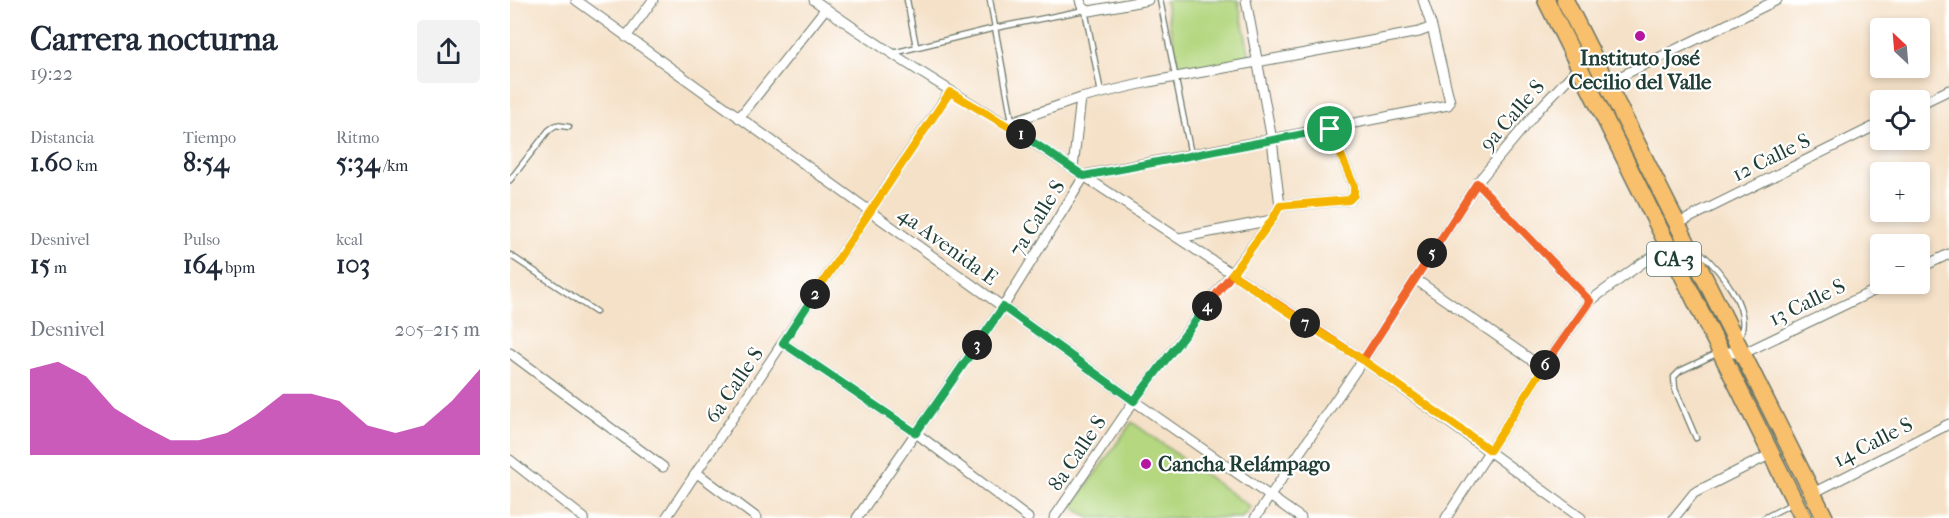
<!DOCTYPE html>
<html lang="es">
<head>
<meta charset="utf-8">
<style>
  :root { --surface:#fff; --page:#f2f2f3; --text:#1f2937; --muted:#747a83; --accent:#b5179e }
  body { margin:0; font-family:"IM FELL French Canon",serif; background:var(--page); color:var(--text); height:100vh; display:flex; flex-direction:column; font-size:22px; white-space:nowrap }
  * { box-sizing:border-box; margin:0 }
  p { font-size:20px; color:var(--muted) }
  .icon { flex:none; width:33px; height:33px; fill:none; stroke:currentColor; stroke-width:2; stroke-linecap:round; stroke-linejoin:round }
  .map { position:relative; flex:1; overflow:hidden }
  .panel { display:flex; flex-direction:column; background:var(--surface); width:510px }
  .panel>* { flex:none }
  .needle { width:39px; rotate:334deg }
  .tools { position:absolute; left:1360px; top:18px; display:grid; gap:12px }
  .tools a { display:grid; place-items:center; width:60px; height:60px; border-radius:6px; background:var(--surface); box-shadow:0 3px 9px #0003; font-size:30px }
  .pin { position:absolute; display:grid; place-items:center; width:51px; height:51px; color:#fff; margin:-26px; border:3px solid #fff; border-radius:50%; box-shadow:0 2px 6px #0007 }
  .km { position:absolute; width:30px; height:30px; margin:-15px; border-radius:50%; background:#222; color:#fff; font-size:16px; line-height:30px; text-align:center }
  .round { display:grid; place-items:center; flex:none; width:63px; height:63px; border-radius:6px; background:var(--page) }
  .head { display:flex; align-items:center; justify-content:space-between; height:102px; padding:0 30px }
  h1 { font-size:33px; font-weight:700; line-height:45px }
  .metrics { display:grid; grid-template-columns:repeat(3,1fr); gap:9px; height:102px; padding:6px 30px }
  .metrics div { display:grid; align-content:center }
  .metrics b { font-size:26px; font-weight:700 }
  .metrics small { font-size:16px; font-weight:400 }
  .metrics p { font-size:16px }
  .chart { height:168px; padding:12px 30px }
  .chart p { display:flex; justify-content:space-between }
  .chart svg { width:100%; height:108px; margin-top:6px; fill:var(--accent); opacity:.7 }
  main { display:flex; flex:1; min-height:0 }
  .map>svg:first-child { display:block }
</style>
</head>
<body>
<main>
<section class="panel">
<div class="head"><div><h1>Carrera nocturna</h1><p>19:22</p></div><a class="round"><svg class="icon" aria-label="share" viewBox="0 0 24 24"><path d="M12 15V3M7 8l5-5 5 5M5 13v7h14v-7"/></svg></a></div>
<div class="metrics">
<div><p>Distancia</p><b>1.60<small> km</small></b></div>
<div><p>Tiempo</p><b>8:54</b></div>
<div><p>Ritmo</p><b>5:34<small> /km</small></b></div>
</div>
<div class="metrics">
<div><p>Desnivel</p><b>15<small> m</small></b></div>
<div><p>Pulso</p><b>164<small> bpm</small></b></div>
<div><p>kcal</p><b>103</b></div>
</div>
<div class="chart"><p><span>Desnivel</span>205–215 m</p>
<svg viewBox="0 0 160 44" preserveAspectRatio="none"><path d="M0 44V9L10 6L20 12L30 25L40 32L50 38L60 38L70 35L80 28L90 19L100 19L110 22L120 32L130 35L140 32L150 22L160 9V44z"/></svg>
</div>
</section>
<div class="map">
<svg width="1439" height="518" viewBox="0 0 1439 518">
  <rect width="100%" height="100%" fill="#fff"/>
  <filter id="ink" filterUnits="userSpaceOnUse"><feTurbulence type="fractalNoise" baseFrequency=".0167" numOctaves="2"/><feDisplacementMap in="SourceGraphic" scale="12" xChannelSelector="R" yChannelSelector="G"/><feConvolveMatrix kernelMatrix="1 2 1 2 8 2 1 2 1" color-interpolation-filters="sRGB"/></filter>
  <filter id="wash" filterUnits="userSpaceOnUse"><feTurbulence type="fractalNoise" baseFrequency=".008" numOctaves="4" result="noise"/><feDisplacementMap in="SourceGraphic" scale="24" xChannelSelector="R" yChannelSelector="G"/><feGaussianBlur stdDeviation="1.35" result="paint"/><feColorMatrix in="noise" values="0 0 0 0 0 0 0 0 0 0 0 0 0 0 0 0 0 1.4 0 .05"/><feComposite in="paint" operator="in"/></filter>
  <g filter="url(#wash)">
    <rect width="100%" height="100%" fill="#f5e1c8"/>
    <path fill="#b4d780" stroke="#6a8a5a" stroke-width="1.5" d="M661,0H728L740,58L669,71L655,1Z
      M622,422L740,507L732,518H579L562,506Z"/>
  </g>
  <g filter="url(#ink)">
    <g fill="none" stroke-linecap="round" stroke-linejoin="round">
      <defs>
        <path id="lane" d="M397,0L406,46
          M480,0L502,121
          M650,0L681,155
          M383,53L485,28L575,10L591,93
          M0,180L39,130L46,125L59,127
          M1189,251C1209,269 1244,309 1229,338
          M0,255L86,312
          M1186,438L1165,389L1164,377L1170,371L1208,353
          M1254,518L1283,503"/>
        <path id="street" d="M66,0L624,401L791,518
          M304,0C366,45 430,85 495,124L853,360L1071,518
          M570,0C571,6 574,10 580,11L638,0
          M736,0L762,140L770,206
          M116,37L143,0
          M1097,83L1267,0
          M1410,104L1439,90
          M229,118L316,8
          M495,124L571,98L639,82L909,32L922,27
          M563,168L571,98
          M967,183L1080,301
          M770,206L839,200L844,195V186L820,129
          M1167,224L1371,123
          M669,238L762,220
          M1410,268L1439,254
          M905,279L1033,368
          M273,343L406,433L518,518
          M1211,351L1232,354L1378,284
          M0,353L153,467
          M0,460L74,518
          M187,473L247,518
          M1303,493L1439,424
          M156,518L440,91
          M347,518L493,307L575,175L938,105L940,102L922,27L913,0
          M544,518L624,401L762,220L770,206
          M745,518L853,360L967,183L1029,109L1069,67
          M936,518L1033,368L1080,301L1132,263L1159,248
          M1164,518L1184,493L1261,454"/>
        <path id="highway" d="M1036,0L1293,518
          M1055,0L1315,518"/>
      </defs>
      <use href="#lane" stroke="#6a7668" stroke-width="7"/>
      <use href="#street" stroke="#6a7668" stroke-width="11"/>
      <use href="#highway" stroke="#6a7668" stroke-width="19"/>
      <use href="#lane" stroke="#fff" stroke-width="4.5"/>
      <use href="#street" stroke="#fff" stroke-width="9"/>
      <use href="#highway" stroke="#f8bf6c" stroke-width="16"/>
    </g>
  </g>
  <g fill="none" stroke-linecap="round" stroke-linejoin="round" filter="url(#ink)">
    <defs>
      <path id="split-1" d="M511,134L574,176L820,129"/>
      <path id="split-2" d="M305,294L440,92L511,134"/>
      <path id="split-3" d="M305,294L273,343L406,433L467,345"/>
      <path id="split-4" d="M467,345L493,307L624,401L697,306"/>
      <path id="split-5" d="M697,306L722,274L853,360L922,253"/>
      <path id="split-6" d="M922,253L967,183L1080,301L1035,365"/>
      <path id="split-7" d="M795,323L853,360L980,450L1035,365"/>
      <path id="split-8" d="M795,323L722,274L762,220L770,206L839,200L844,195V186L820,129"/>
    </defs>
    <use href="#split-1" stroke="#fff" stroke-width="12"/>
    <use href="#split-2" stroke="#fff" stroke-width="12"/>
    <use href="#split-3" stroke="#fff" stroke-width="12"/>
    <use href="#split-4" stroke="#fff" stroke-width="12"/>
    <use href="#split-5" stroke="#fff" stroke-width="12"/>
    <use href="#split-6" stroke="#fff" stroke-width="12"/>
    <use href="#split-7" stroke="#fff" stroke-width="12"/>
    <use href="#split-8" stroke="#fff" stroke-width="12"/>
    <use href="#split-1" stroke="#22a559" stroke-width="8"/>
    <use href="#split-2" stroke="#f5b400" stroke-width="8"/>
    <use href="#split-3" stroke="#22a559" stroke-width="8"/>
    <use href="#split-4" stroke="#22a559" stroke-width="8"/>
    <use href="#split-5" stroke="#f0652b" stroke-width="8"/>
    <use href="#split-6" stroke="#f0652b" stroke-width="8"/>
    <use href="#split-7" stroke="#f5b400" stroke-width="8"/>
    <use href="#split-8" stroke="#f5b400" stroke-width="8"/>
  </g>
  <g fill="#b5179e" stroke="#fff" stroke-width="2">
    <circle cx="1130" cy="36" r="6"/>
    <circle cx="636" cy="464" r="6"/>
  </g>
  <g text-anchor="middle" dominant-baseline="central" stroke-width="4.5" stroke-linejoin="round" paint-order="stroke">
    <rect fill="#fff" stroke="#627771" stroke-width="1.5" x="1137" y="242" width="54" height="34" rx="4.5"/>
    <g font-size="20" font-weight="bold" fill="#1f3d34">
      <text x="1164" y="259">CA-3</text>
    </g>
    <g font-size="21" font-weight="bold" fill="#1f3d34" stroke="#fff">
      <text x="1130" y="58">Instituto José<tspan x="1130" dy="24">Cecilio del Valle</tspan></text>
      <text x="648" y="464" text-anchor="start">Cancha Relámpago</text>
    </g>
    <g font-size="21" fill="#1f3d34" stroke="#fff">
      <text transform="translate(1002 115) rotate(-49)">9a Calle S</text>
      <text transform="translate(1261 157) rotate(-26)">12 Calle S</text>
      <text transform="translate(527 218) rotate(-58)">7a Calle S</text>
      <text transform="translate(438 246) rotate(36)">4a Avenida E</text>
      <text transform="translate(1297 302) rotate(-26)">13 Calle S</text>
      <text transform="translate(224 385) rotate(-56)">6a Calle S</text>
      <text transform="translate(1363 442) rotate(-27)">14 Calle S</text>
      <text transform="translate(567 453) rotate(-56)">8a Calle S</text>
    </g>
  </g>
</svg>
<div class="tools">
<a><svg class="needle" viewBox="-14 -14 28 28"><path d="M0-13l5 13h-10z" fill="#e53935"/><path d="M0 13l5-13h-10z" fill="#747a83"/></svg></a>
<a><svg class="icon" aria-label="locate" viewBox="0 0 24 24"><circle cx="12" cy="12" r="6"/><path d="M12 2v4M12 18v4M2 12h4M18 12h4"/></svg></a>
<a>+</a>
<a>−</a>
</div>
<div class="pin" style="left:820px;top:129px;background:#1e9e55"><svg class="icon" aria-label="arrive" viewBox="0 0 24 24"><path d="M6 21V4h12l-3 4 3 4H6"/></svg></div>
<b class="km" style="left:511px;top:134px">1</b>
<b class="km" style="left:305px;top:294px">2</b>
<b class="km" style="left:467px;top:345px">3</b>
<b class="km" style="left:697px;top:306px">4</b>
<b class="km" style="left:922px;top:253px">5</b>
<b class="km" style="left:1035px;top:365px">6</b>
<b class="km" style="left:795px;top:323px">7</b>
</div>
</main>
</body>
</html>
